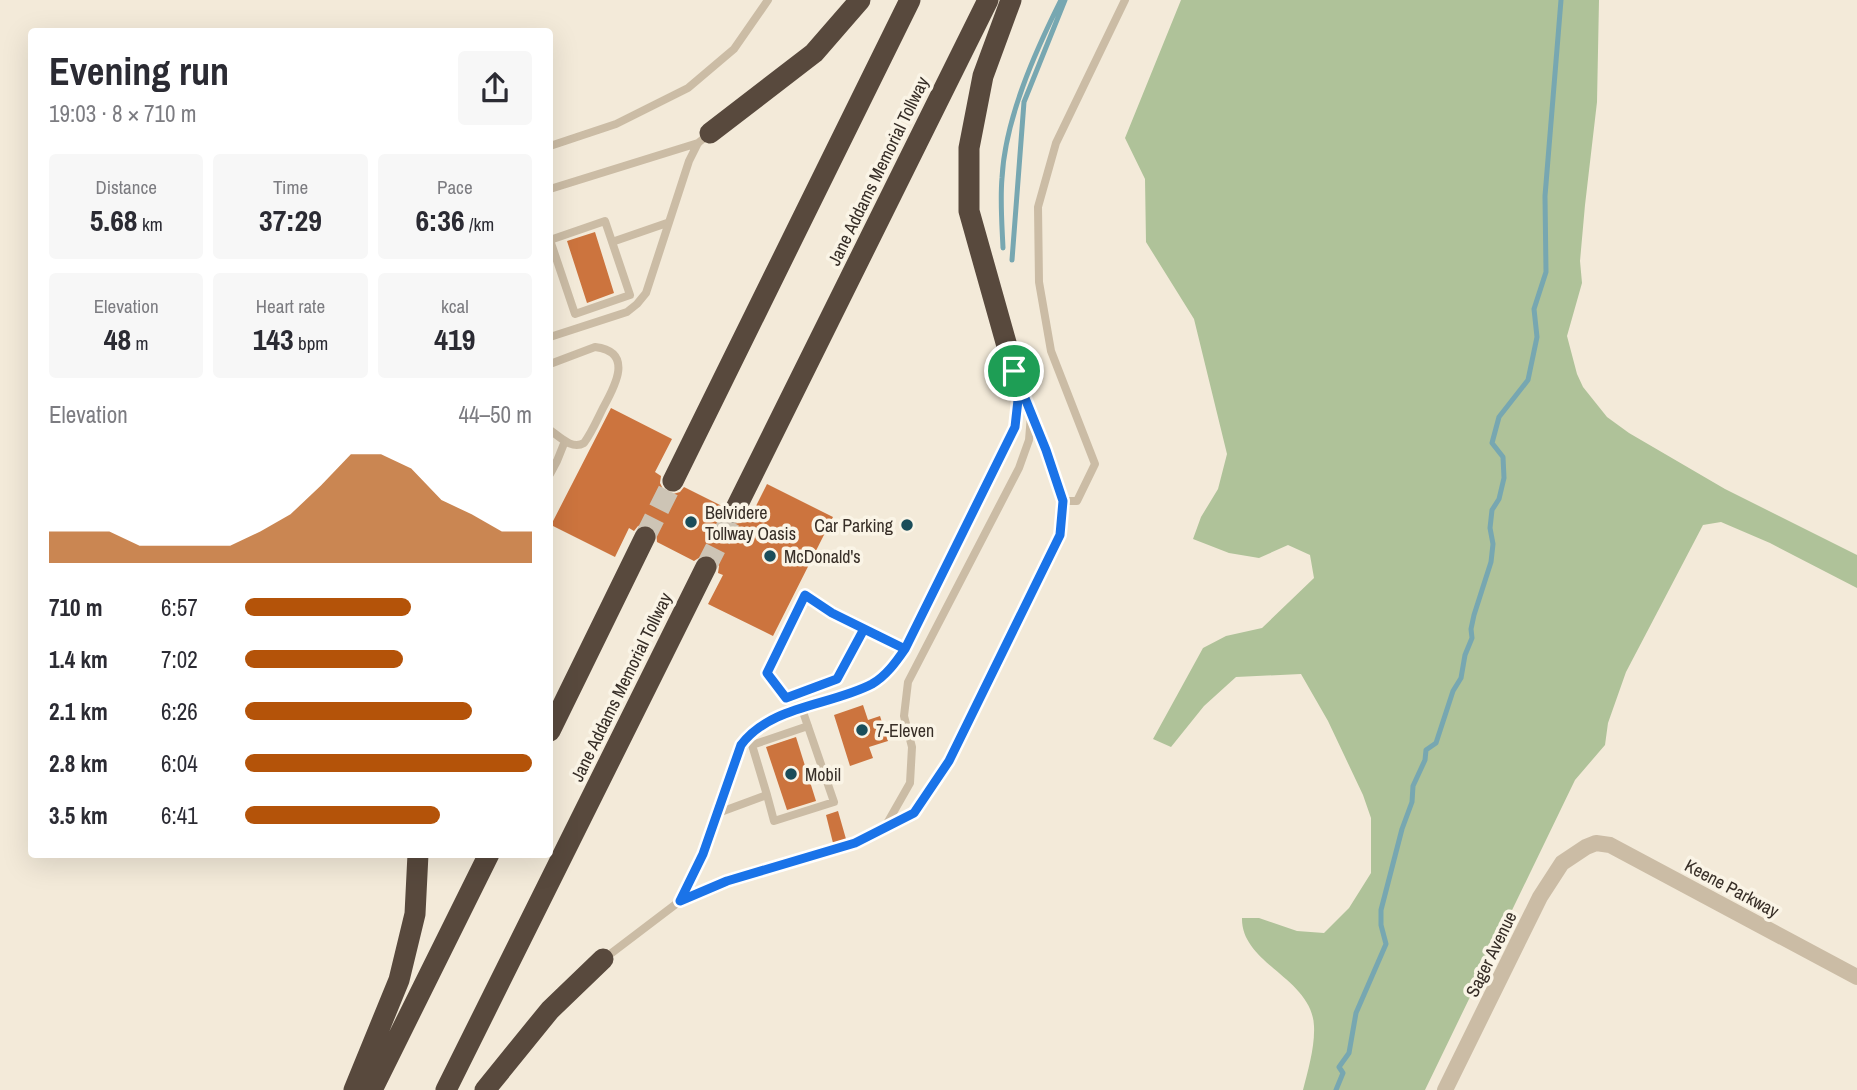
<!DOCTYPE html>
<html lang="en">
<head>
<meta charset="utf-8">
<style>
  :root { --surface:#fff; --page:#f7f7f7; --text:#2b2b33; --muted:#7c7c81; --accent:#b45309 }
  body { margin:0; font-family:"Archivo Narrow",sans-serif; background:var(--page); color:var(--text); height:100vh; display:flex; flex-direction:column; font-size:26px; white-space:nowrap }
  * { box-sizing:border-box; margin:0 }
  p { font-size:23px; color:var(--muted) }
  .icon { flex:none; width:38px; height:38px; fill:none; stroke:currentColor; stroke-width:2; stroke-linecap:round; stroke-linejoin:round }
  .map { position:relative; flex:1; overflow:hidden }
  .panel { position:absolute; left:28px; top:28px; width:525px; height:830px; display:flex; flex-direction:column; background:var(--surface); border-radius:7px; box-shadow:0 7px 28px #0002 }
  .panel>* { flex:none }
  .pin { position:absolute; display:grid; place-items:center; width:60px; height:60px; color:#fff; margin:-30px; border:4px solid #fff; border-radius:50%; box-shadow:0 2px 7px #0007 }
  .round { display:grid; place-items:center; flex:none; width:74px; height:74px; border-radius:7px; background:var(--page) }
  .overview { display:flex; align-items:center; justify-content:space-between; height:119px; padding:0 21px }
  h1 { font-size:38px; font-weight:800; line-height:52px }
  .stats { display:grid; grid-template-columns:repeat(3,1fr); gap:10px; height:119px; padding:7px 21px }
  .stats div { display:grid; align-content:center; border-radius:7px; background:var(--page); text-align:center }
  .stats b { font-size:30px; font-weight:800 }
  .stats small { font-size:19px; font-weight:400 }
  .stats p { font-size:19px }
  .chart { height:196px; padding:14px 21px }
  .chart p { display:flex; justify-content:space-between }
  .chart svg { width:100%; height:126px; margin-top:7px; fill:var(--accent); opacity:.7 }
  ul { padding:0 21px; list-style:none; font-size:23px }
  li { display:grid; grid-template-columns:112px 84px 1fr; align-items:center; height:52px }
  li i { height:18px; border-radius:9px; background:var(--accent) }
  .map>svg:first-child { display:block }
</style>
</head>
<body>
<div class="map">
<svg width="1857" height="1090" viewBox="0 0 1857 1090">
  <rect width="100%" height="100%" fill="#f3ead9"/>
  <path fill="#afc299" d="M1181,0H1599L1597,102L1585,205L1580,261L1582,283L1567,336L1577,374L1583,387L1607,417L1629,433L1725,489L1857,555V588L1770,543L1721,522L1703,525L1626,672L1608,723L1605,745L1575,780L1425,1090H1303C1308,1070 1315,1047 1314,1026C1312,978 1241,964 1242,918H1259L1297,931L1324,933L1349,908L1371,873V818L1363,795L1328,721L1301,674L1236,677L1204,706L1171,747L1153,739L1203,648L1226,636L1262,628L1314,578L1310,555L1288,545L1259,558L1229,553L1193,539L1201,517L1218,489L1227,454L1194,319L1146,242L1145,179L1125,138Z"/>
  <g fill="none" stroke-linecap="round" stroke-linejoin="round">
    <path stroke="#77a7b1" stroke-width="5" d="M1003,248C1002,225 1000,201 1002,178C1005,119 1035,52 1061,0
      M1012,260L1024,102L1065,0
      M1336,1090L1343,1073L1339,1067L1349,1053L1356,1013L1386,944L1381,925V910L1402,829L1412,802L1413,786L1425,760L1426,750L1436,743L1453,691L1461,678L1465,655L1472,638L1471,629L1474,615L1491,562L1493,544L1490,528L1492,510L1499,499L1504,478L1503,457L1492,443L1499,417L1528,380L1537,337L1534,309L1546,272L1545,196L1561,0"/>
  </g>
  <path fill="#cc743e" d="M595,232L614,293L587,303L567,241Z
    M611,408L672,439L655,472L661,476L660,483L663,489L673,494L680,492L684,487L722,506L723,519L729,524L741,523L746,518L749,520L767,484L833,517L773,636L708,604L723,575L718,573L719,566L712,556L705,554L694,561L657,542L656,530L645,524L638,526L634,531L629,528L615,557L551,525Z
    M863,705L868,720L880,716L888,741L869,747L873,758L850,766L834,715Z
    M796,737L816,801L787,810L766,747Z
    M838,811L846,839L833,843L826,815Z"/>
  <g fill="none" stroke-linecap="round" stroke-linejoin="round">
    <path stroke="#cdc4b5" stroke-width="21" stroke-dasharray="21 10" stroke-linecap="butt" d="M645,537L673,481
      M706,567L734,512"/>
    <path stroke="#cbbca5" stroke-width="8" d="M550,146L616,124L688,88L734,49L768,0
      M550,189L698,143
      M605,221L630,295L575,314L550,240Z
      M612,242L667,223
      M550,337L627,312L637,304L646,293L689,161L698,143L708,135
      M550,364L595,347C635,352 614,388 603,408C597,420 592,432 584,443C572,450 560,437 550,430
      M550,474L557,461L565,441
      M1063,501H1077L1095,464L1051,351L1039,282L1038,207L1056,143L1125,0
      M864,629L837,679L786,698L767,673L805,595L832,613L905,649
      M767,795L774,821L834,802L802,709
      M718,813L767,795L752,745L808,726
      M885,827L910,783L912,747L904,716L908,682L1019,468L1029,440L1031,415
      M680,901L727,881L855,843L914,813L949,761L1060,535L1063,501L1046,449L1020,386
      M605,958L680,901L703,854L741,745C771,705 829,706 872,684C886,676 896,662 905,649L1015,427L1018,400L1014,372"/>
    <path stroke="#cbbca5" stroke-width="16" d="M1445,1090L1540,897L1562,863L1586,847L1596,843L1610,845L1857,977"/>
    <path stroke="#58493d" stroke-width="21" d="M1011,0L983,76L969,148V211L1014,371
      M710,133L814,53L860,0
      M673,481L910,0
      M734,512L988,0
      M550,731L645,537
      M354,1090L399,980L415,914L418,854
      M372,1090L489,854
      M446,1090L706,567
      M485,1090L550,1010L603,959"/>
  </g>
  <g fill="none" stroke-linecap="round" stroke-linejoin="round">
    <defs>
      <path id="route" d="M1014,371L1018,400L1015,427L905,649L864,629L837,679L786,698L767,673L805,595L832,613L905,649C896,662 886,676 872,684C830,706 771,705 741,745L703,854L680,901L727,881L855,843L914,813L949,761L1060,535L1063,501L1046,450L1014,371"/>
    </defs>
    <use href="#route" stroke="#fff" stroke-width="14"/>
    <use href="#route" stroke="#1a73e8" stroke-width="9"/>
  </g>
  <g fill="#1a4d5a" stroke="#faf4e6" stroke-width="2.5">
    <circle cx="691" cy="522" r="7"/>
    <circle cx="907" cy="525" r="7"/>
    <circle cx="770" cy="556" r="7"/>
    <circle cx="862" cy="730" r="7"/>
    <circle cx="791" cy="774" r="7"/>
  </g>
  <g text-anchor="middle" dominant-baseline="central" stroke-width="7" stroke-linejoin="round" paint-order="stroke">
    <g font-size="18" fill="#372e27" stroke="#faf4e6">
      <text transform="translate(878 171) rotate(-64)">Jane Addams Memorial Tollway</text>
      <text transform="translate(621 687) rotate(-64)">Jane Addams Memorial Tollway</text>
      <text transform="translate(1732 888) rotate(28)">Keene Parkway</text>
      <text transform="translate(1491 954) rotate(-64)">Sager Avenue</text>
    </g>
    <g font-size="18" fill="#372e27" stroke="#faf4e6" text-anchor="start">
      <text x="705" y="512">Belvidere<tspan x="705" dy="21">Tollway Oasis</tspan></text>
      <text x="893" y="525" text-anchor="end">Car Parking</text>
      <text x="784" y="556">McDonald's</text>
      <text x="876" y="730">7-Eleven</text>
      <text x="805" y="774">Mobil</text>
    </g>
  </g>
</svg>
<div class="pin" style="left:1014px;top:371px;background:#1e9e55"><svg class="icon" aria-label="arrive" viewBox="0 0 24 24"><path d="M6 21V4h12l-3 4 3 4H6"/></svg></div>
<section class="panel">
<div class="overview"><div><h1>Evening run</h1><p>19:03 · 8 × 710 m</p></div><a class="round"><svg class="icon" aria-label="share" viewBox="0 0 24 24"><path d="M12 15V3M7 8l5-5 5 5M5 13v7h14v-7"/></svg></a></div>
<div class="stats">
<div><p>Distance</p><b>5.68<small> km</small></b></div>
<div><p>Time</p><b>37:29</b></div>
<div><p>Pace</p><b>6:36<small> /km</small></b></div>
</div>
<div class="stats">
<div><p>Elevation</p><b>48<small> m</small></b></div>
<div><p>Heart rate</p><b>143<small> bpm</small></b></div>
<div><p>kcal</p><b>419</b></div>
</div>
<div class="chart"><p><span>Elevation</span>44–50 m</p>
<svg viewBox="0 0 160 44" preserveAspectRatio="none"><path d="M0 44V33L10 33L20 33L30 38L40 38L50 38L60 38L70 33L80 27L90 17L100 6L110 6L120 11L130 22L140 27L150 33L160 33V44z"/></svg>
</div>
<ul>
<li><b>710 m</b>6:57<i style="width:58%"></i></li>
<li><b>1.4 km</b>7:02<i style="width:55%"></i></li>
<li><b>2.1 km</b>6:26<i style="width:79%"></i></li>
<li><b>2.8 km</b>6:04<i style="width:100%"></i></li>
<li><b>3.5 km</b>6:41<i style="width:68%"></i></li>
</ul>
</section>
</div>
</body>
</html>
